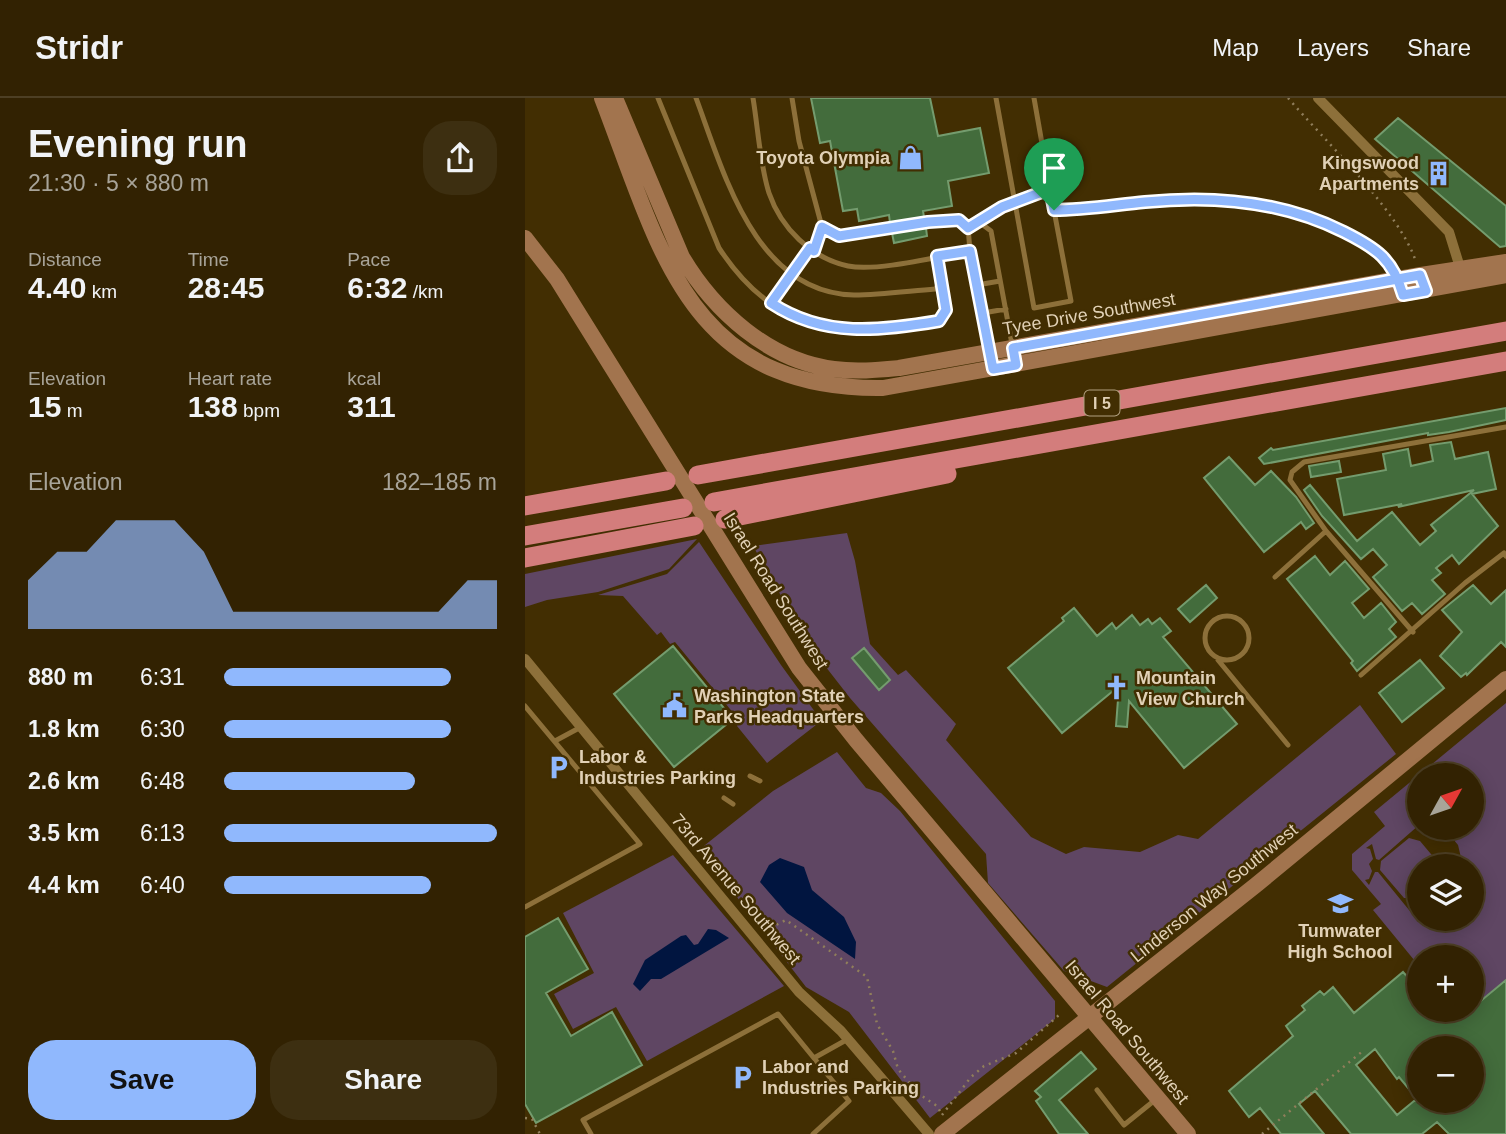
<!DOCTYPE html>
<html lang="en">
<head>
<meta charset="utf-8">
<style>
  :root { --surface:#322202; --page:#3d2f11; --text:#f1f3f6; --muted:#a8a499; --line:#4d3f24; --accent:#90b8fd }
  body { margin:0; font-family:Arial,sans-serif; background:var(--page); color:var(--text); height:100vh; display:flex; flex-direction:column; font-size:26px; white-space:nowrap }
  * { box-sizing:border-box; margin:0 }
  p { font-size:23px; color:var(--muted) }
  .icon { flex:none; width:38px; height:38px; fill:none; stroke:currentColor; stroke-width:2; stroke-linecap:round; stroke-linejoin:round }
  .map { position:relative; flex:1; overflow:hidden }
  .panel { display:flex; flex-direction:column; background:var(--surface); width:525px }
  .panel>* { flex:none }
  .needle { width:46px; rotate:50deg }
  .buttons { position:absolute; left:882px; top:665px; display:grid; gap:14px }
  .buttons a { display:grid; place-items:center; width:77px; height:77px; border-radius:50%; background:var(--surface); box-shadow:0 4px 18px #0003,0 0 0 2px var(--line); font-size:35px }
  .pin { position:absolute; display:grid; place-items:center; width:60px; height:60px; color:#fff; margin:-72px -30px; border-radius:50% 50% 50% 0; rotate:-45deg; box-shadow:0 0 7px #0007 }
  .pin .icon { rotate:45deg }
  .round { display:grid; place-items:center; flex:none; width:74px; height:74px; border-radius:28px; background:var(--page) }
  .summary { display:flex; align-items:center; justify-content:space-between; height:119px; padding:0 28px }
  h1 { font-size:38px; font-weight:700; line-height:52px }
  .metrics { display:grid; grid-template-columns:repeat(3,1fr); gap:10px; height:119px; padding:7px 28px }
  .metrics div { display:grid; align-content:center }
  .metrics b { font-size:30px; font-weight:700 }
  .metrics small { font-size:19px; font-weight:400 }
  .metrics p { font-size:19px }
  .chart { height:196px; padding:14px 28px }
  .chart p { display:flex; justify-content:space-between }
  .chart svg { width:100%; height:126px; margin-top:7px; fill:var(--accent); opacity:.7 }
  .primary-button { display:flex; gap:14px; margin-top:auto; padding:14px 28px }
  .primary-button a { flex:1; height:80px; border-radius:28px; background:var(--accent); color:#111; font-size:28px; font-weight:700; line-height:80px; text-align:center }
  .primary-button a+a { background:var(--page); color:var(--text) }
  ul { padding:0 28px; list-style:none; font-size:23px }
  li { display:grid; grid-template-columns:112px 84px 1fr; align-items:center; height:52px }
  li i { height:18px; border-radius:9px; background:var(--accent) }
  header { display:flex; align-items:center; gap:42px; box-sizing:border-box; height:98px; padding:0 35px; background:var(--surface); border-bottom:2px solid var(--line) }
  header strong { font-size:33px }
  nav { display:flex; gap:38px; margin-inline-start:auto; font-size:24px }
  main { display:flex; flex:1; min-height:0 }
  .map>svg:first-child { display:block }
</style>
</head>
<body>
<header>
<strong>Stridr</strong>
<nav><a>Map</a><a>Layers</a><a>Share</a></nav>
</header>
<main>
<section class="panel">
<div class="summary"><div><h1>Evening run</h1><p>21:30 · 5 × 880 m</p></div><a class="round"><svg class="icon" aria-label="share" viewBox="0 0 24 24"><path d="M12 15V3M7 8l5-5 5 5M5 13v7h14v-7"/></svg></a></div>
<div class="metrics">
<div><p>Distance</p><b>4.40<small> km</small></b></div>
<div><p>Time</p><b>28:45</b></div>
<div><p>Pace</p><b>6:32<small> /km</small></b></div>
</div>
<div class="metrics">
<div><p>Elevation</p><b>15<small> m</small></b></div>
<div><p>Heart rate</p><b>138<small> bpm</small></b></div>
<div><p>kcal</p><b>311</b></div>
</div>
<div class="chart"><p><span>Elevation</span>182–185 m</p>
<svg viewBox="0 0 160 44" preserveAspectRatio="none"><path d="M0 44V27L10 17L20 17L30 6L40 6L50 6L60 17L70 38L80 38L90 38L100 38L110 38L120 38L130 38L140 38L150 27L160 27V44z"/></svg>
</div>
<ul>
<li><b>880 m</b>6:31<i style="width:83%"></i></li>
<li><b>1.8 km</b>6:30<i style="width:83%"></i></li>
<li><b>2.6 km</b>6:48<i style="width:70%"></i></li>
<li><b>3.5 km</b>6:13<i style="width:100%"></i></li>
<li><b>4.4 km</b>6:40<i style="width:76%"></i></li>
</ul>
<div class="primary-button"><a>Save</a><a>Share</a></div>
</section>
<div class="map">
<svg width="981" height="1036" viewBox="0 0 981 1036">
  <rect width="100%" height="100%" fill="#422e02"/>
  <path fill="#5f4663" fill-rule="evenodd" d="M322,435L330,463L345,546L373,577L381,572L431,626L421,642L506,739L541,756L559,749L615,754L653,737L673,741L835,607L871,656L582,889L539,873L463,785L461,756L325,600L283,546L228,448Z
    M172,441L144,471L73,494L22,502L0,509V476Z
    M174,444L256,567L293,618L291,627L242,665L212,628L214,622L150,544L145,546L136,534L132,537L98,498L73,497L142,476Z
    M981,605V882L955,904L947,899V859H894V868L848,812L856,806L827,772V756L860,728L849,714ZM894,677H947V730H919L933,747L938,768H947V821L893,823L853,774H850L844,787L840,782L844,781L847,773L844,766L848,761L845,751L841,750L847,746L851,761L854,762L894,727Z
    M312,654L341,690L356,695L375,713L530,903V921L405,1020L324,914L281,889L175,751L248,693Z
    M884,740L895,743L916,768H894V796L889,800H879L855,772L856,763Z
    M148,757L259,888L122,963L91,909L48,931L29,896L69,875L38,815Z"/>
  <path fill="#011540" d="M255,760L279,769L287,792L319,819L331,844L330,861L262,815L235,784L244,767Z
    M183,831L191,832L204,840L136,881H126L115,893L108,886L120,862L156,838L161,837L169,847L173,846Z"/>
  <path fill="#436c3c" stroke="#749c6e" stroke-width="2" fill-rule="evenodd" d="M286,0H405L413,38L455,30L464,75L423,83L427,108L398,113L399,119L365,125L364,117L334,123L332,111L318,113L305,43L295,45Z
    M873,20L981,108V148L975,149L850,41Z
    M401,130L402,138L369,145L367,135Z
    M981,310V322L924,334L903,337V335L739,366L734,360L746,350L748,352Z
    M926,344L930,361L963,354L971,391L947,396L973,428L934,466L927,457L911,470L916,475L907,482L920,496L897,516L887,505L877,513L848,479L862,467L848,451L836,461L797,418L779,392L785,387L832,443L867,414L895,447L911,433L906,427L949,392L873,409L877,406L819,417L812,381L861,372L858,356L883,351L886,368L908,363L905,347Z
    M704,359L730,387L746,373L771,399L789,425L781,431L776,424L739,454L679,380Z
    M814,363L816,374L786,379L784,368Z
    M790,458L805,477L820,463L844,491L827,505L839,520L856,505L871,524L864,531L871,539L832,573L826,565L828,563L762,481Z
    M681,487L692,500L665,524L653,511Z
    M948,487L966,506L981,492V549L976,544L942,577L941,575L936,579L915,558L937,534L917,512Z
    M549,510L572,538L587,525L591,531L607,517L615,527L623,521L627,526L635,520L646,533L638,539L712,626L659,670L604,603L602,629L591,628L594,588L537,635L483,570L539,523L537,520Z
    M148,548L208,621L149,669L89,596Z
    M339,550L365,582L354,592L327,560Z
    M895,562L919,590L877,624L854,595Z
    M33,820L63,871L21,895L46,938L87,914L117,967L11,1025L0,1006V839Z
    M878,874L894,892V912H934L940,916L981,882V1036H924L912,1024L897,1036H826L790,993L774,1006L799,1036H756L735,1010L724,1019L704,993L768,938L761,928L780,912L777,908L795,893L799,897L808,889L829,915ZM894,950H947V1003H894ZM850,951L872,981L874,979L894,1003H889L872,1017L831,967Z
    M556,954L571,971L534,1002L563,1036H534L511,1003L516,999L510,993Z"/>
  <g fill="none" stroke-linecap="round" stroke-linejoin="round">
    <path stroke="#907e5b" stroke-width="2.5" stroke-dasharray="2 5" stroke-linecap="butt" d="M763,0C799,42 875,114 891,164
      M239,833L261,822L342,879L352,926L368,953L373,971L394,996L412,1008L417,1017
      M417,1017L446,979L459,968L491,955L534,917
      M0,1020L7,1021L15,1036
      M737,1036L839,952"/>
    <path stroke="#8d703a" stroke-width="5" d="M133,0L194,150C252,238 319,239 414,223L421,213L415,185
      M171,0C199,75 230,195 329,197C356,197 384,193 410,191L415,185L412,158
      M228,0C233,30 235,67 244,95C256,130 286,160 323,168C353,174 414,158 445,153L443,129L477,109L525,91L509,0
      M267,0L274,43L297,129L289,153
      M471,0L509,210L546,203L525,91
      M529,112C559,112 589,106 620,104C685,97 754,102 814,132C838,144 858,154 871,178
      M454,124L466,133L487,246
      M297,129L314,138L403,124L434,122L443,129
      M445,153L465,253
      M452,187L475,183
      M246,205L285,150
      M458,215L481,211
      M801,433L765,382L767,374L779,364L981,329
      M750,479L801,433L888,534
      M680 540a22 22 0 1 1 44 0a22 22 0 1 1-44 0Z
      M693,562L763,647
      M836,577L940,485L979,455L981,458
      M0,608L115,746L0,809
      M30,643L56,629
      M225,678L235,683
      M199,700L208,706
      M289,960L323,941
      M572,992L599,1027L630,1002
      M66,1036L58,1022L253,916L324,1003L288,1036"/>
    <path stroke="#8d703a" stroke-width="10" d="M793,0L924,134L937,176
      M0,561L274,894L316,933L404,1036"/>
    <path stroke="#a2744e" stroke-width="16" d="M77,0C135,150 162,293 358,290L981,177
      M90,0L157,159C189,213 244,263 309,271C331,274 352,272 374,270L896,177L981,164
      M0,140L32,181L274,570L331,642L663,1036
      M417,1036L731,787L981,581"/>
    <path stroke="#d37d7c" stroke-width="19" d="M173,377L981,233
      M189,404L981,263
      M0,408L141,383
      M200,421L422,376
      M0,438L158,410
      M0,460L169,428"/>
  </g>
  <g fill="none" stroke-linecap="round" stroke-linejoin="round">
    <defs>
      <path id="route" d="M529,112L525,91L477,109L443,130L434,122L403,124L314,138L297,129L289,153L285,150L246,205C299,240 355,233 414,223L421,212L412,158L445,153L468,271L491,267L488,250C624,226 760,201 895,177L901,193L878,197C868,161 851,150 819,134C757,103 688,97 620,104C589,107 559,112 529,112"/>
    </defs>
    <use href="#route" stroke="#fff" stroke-width="14"/>
    <use href="#route" stroke="#90b8fd" stroke-width="9"/>
  </g>
  <defs>
    <symbol id="shop-bare" viewBox="-9 -9 18 18"><path d="M-5-2.5h2.3a2.7 3.5 0 0 1 5.4 0H5L5.5 6h-11ZM-1.5-2.5h3a1.5 2.3 0 0 0-3 0Z" fill="#90b8fd" stroke="#422e02" stroke-width="2.5" paint-order="stroke"/></symbol>
    <symbol id="building-bare" viewBox="-9 -9 18 18"><path d="M-4-6H4V6H1V3H-1V6H-4ZM-2.5-4.3h1.7v1.8h-1.7ZM.8-4.3h1.7v1.8H.8ZM-2.5-1h1.7V.8h-1.7ZM.8-1h1.7V.8H.8Z" fill="#90b8fd" stroke="#422e02" stroke-width="2.5" paint-order="stroke"/></symbol>
    <symbol id="church-bare" viewBox="-9 -9 18 18"><path d="M-1.2-6h2.4v3.5h3.3v2.4h-3.3V6h-2.4V-.1h-3.3v-2.4h3.3Z" fill="#90b8fd" stroke="#422e02" stroke-width="2.5" paint-order="stroke"/></symbol>
    <symbol id="civic-bare" viewBox="-9 -9 18 18"><path d="M-.6-6.5H3V-4.5H.6V-3L4-1V1h2V6H-6V1h2V-1L-.6-3ZM-1.2 2.5V6h2.4V2.5Z" fill="#90b8fd" stroke="#422e02" stroke-width="2.5" paint-order="stroke"/></symbol>
    <symbol id="parking-bare" viewBox="-9 -9 18 18"><path d="M-3.5-5.5H1a3.5 3.5 0 0 1 0 7H-1V5.5H-3.5ZM-1-3.4V-.6H.8a1.4 1.4 0 0 0 0-2.8Z" fill="#90b8fd" stroke="#422e02" stroke-width="2.5" paint-order="stroke"/></symbol>
    <symbol id="school-bare" viewBox="-9 -9 18 18"><path d="M0-5L7-2L0 1L-7-2ZM-4 1L0 2.5L4 1V4Q0 6-4 4Z" fill="#90b8fd" stroke="#422e02" stroke-width="2.5" paint-order="stroke"/></symbol>
  </defs>
  <g fill-rule="evenodd">
    <use href="#shop-bare" x="368" y="42" width="35" height="35"/>
    <use href="#building-bare" x="896" y="58" width="35" height="35"/>
    <use href="#church-bare" x="574" y="572" width="35" height="35"/>
    <use href="#civic-bare" x="132" y="590" width="35" height="35"/>
    <use href="#parking-bare" x="16" y="652" width="35" height="35"/>
    <use href="#school-bare" x="798" y="788" width="35" height="35"/>
    <use href="#parking-bare" x="200" y="962" width="35" height="35"/>
  </g>
  <g text-anchor="middle" dominant-baseline="central" stroke-width="5" stroke-linejoin="round" paint-order="stroke">
    <rect fill="#422e02" stroke="#b1a080" stroke-width="2" x="559.5" y="292.5" width="35" height="25" rx="5"/>
    <g font-size="16" font-weight="bold" fill="#e1d1b6">
      <text x="577" y="305">I 5</text>
    </g>
    <g font-size="18" font-weight="bold" fill="#e1d1b6" stroke="#422e02" text-anchor="start">
      <text x="365" y="60" text-anchor="end">Toyota Olympia</text>
      <text x="894" y="65" text-anchor="end">Kingswood<tspan x="894" dy="21">Apartments</tspan></text>
      <text x="611" y="580">Mountain<tspan x="611" dy="21">View Church</tspan></text>
      <text x="169" y="598">Washington State<tspan x="169" dy="21">Parks Headquarters</tspan></text>
      <text x="54" y="659">Labor &amp;<tspan x="54" dy="21">Industries Parking</tspan></text>
      <text x="815" y="833" text-anchor="middle">Tumwater<tspan x="815" dy="21">High School</tspan></text>
      <text x="237" y="969">Labor and<tspan x="237" dy="21">Industries Parking</tspan></text>
    </g>
    <g font-size="18" fill="#e1d1b6" stroke="#422e02">
      <text transform="translate(564 216) rotate(-10)">Tyee Drive Southwest</text>
      <text transform="translate(251 493) rotate(58)">Israel Road Southwest</text>
      <text transform="translate(211 791) rotate(50)">73rd Avenue Southwest</text>
      <text transform="translate(689 795) rotate(-39)">Linderson Way Southwest</text>
      <text transform="translate(602 934) rotate(50)">Israel Road Southwest</text>
    </g>
  </g>
</svg>
<div class="buttons">
<a><svg class="needle" viewBox="-14 -14 28 28"><path d="M0-13l5 13h-10z" fill="#e53935"/><path d="M0 13l5-13h-10z" fill="#a8a499"/></svg></a>
<a><svg class="icon" aria-label="layers" viewBox="0 0 24 24"><path d="M12 4l9 5-9 5-9-5zM3 14l9 5 9-5"/></svg></a>
<a>+</a>
<a>−</a>
</div>
<div class="pin" style="left:529px;top:112px;background:#1e9e55"><svg class="icon" aria-label="arrive" viewBox="0 0 24 24"><path d="M6 21V4h12l-3 4 3 4H6"/></svg></div>
</div>
</main>
</body>
</html>
